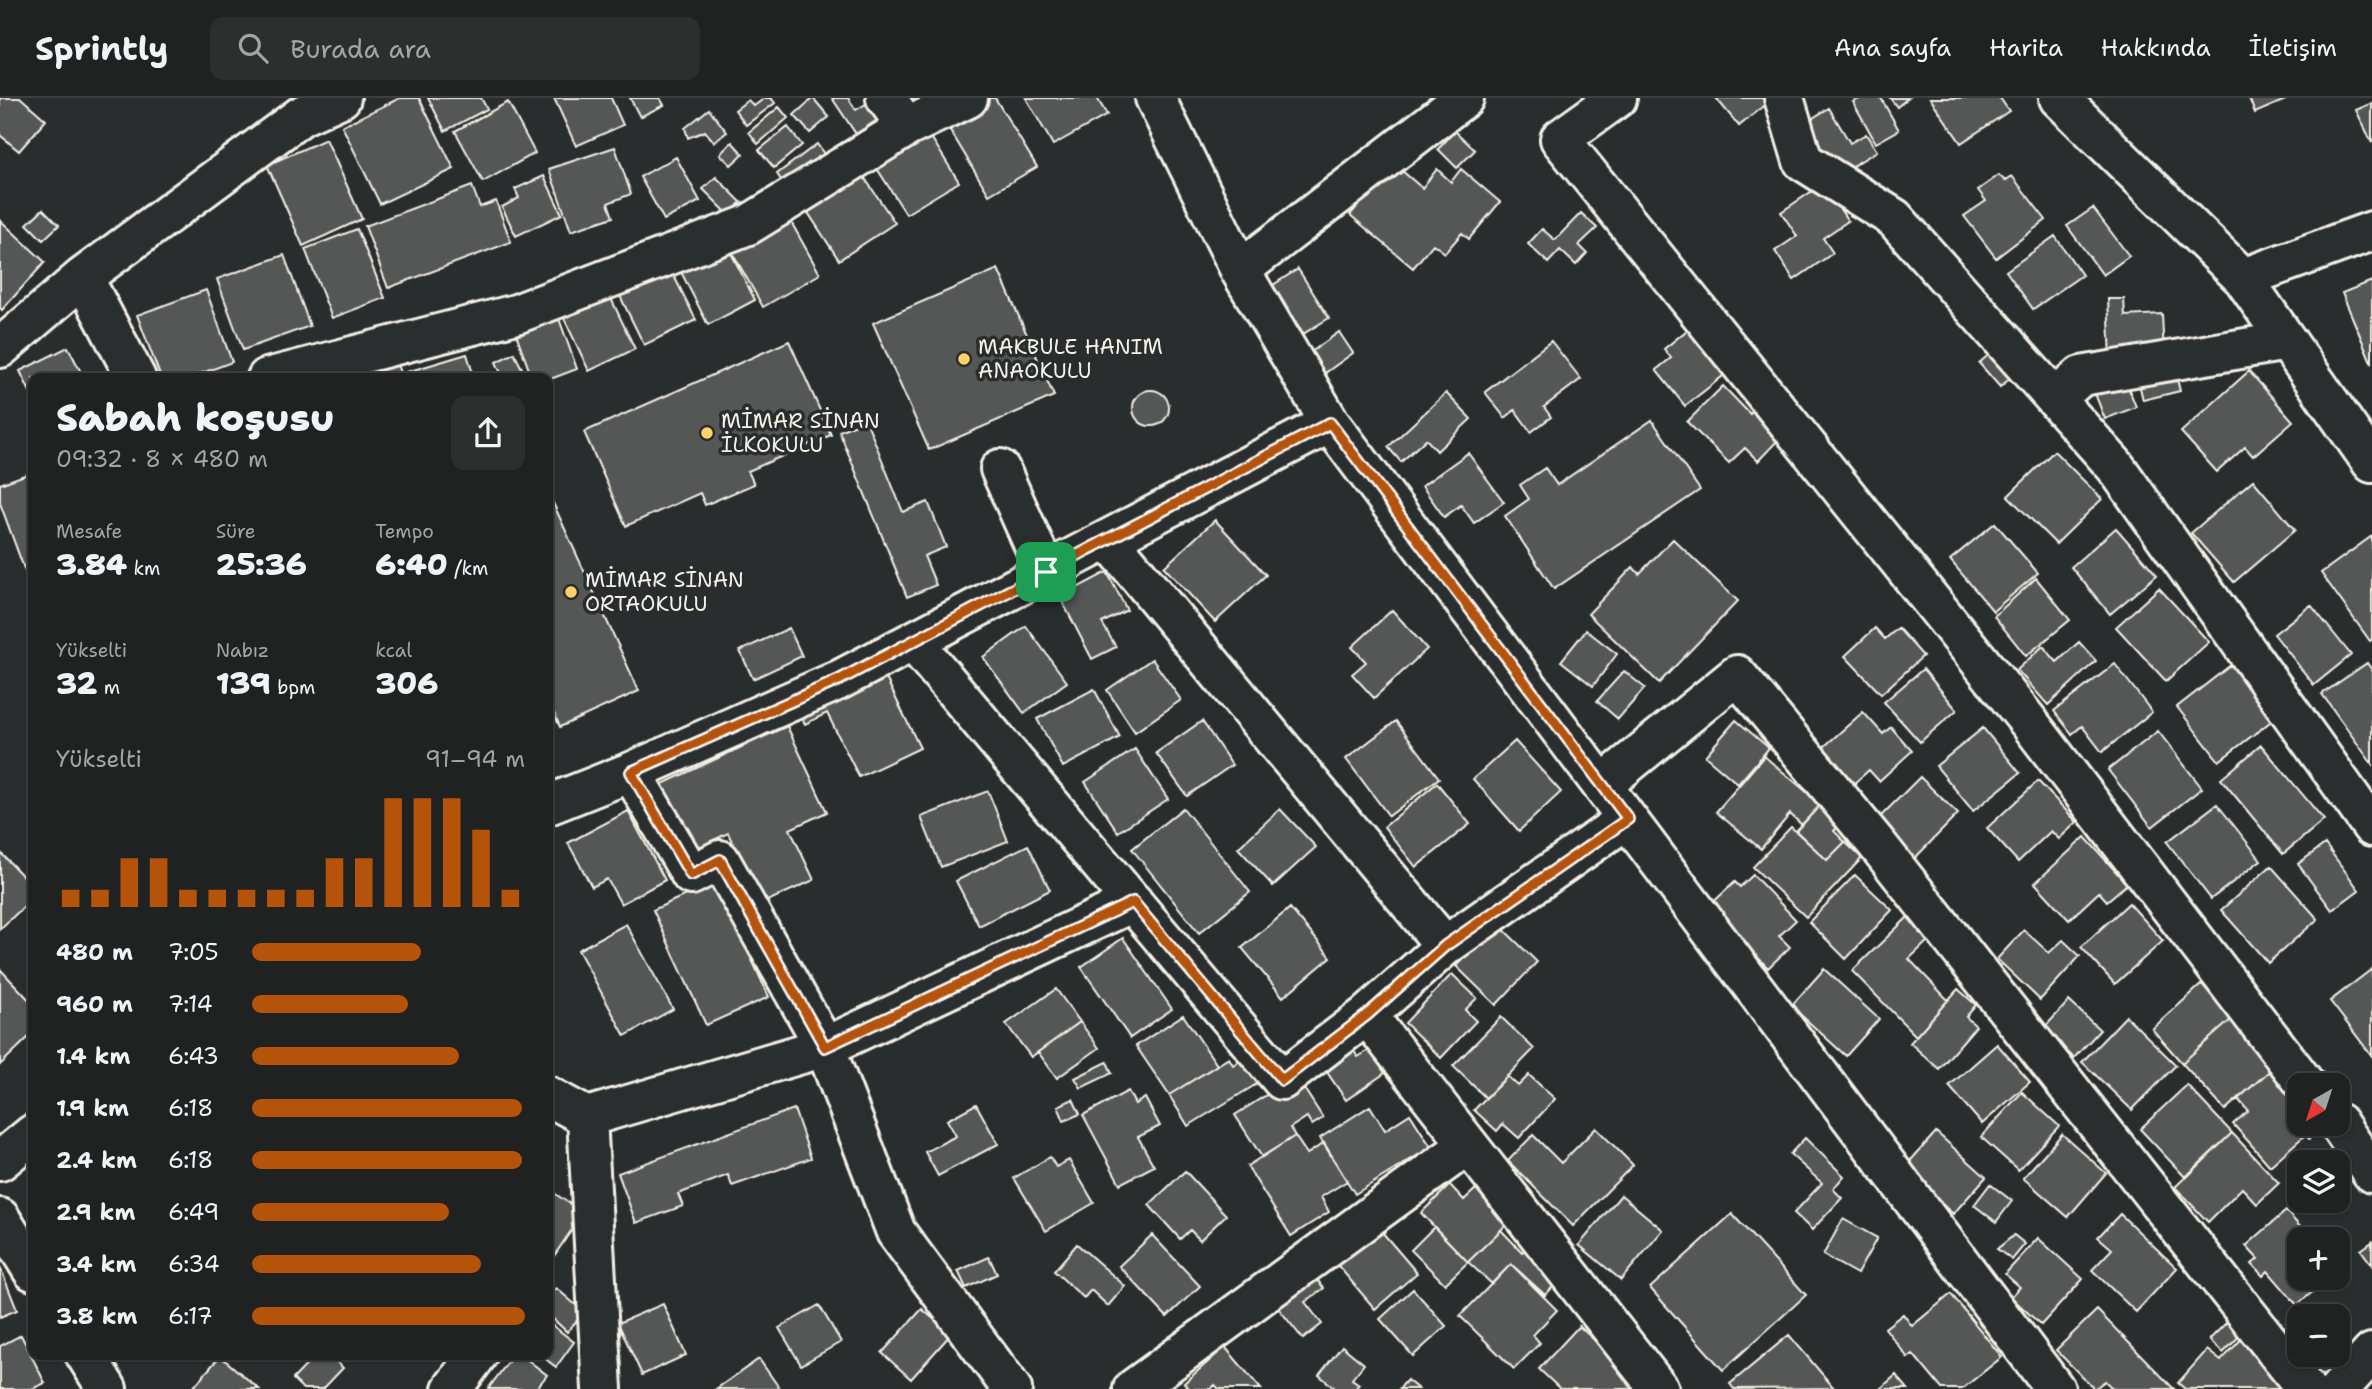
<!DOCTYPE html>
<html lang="tr">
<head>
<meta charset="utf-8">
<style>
  :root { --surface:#202222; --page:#2d2f2f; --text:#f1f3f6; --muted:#a2a4a5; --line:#3d3f40; --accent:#b45309 }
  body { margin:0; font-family:"Shantell Sans",sans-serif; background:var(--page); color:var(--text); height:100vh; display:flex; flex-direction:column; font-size:26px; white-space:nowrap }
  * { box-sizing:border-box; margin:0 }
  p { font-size:23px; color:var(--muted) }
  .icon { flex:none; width:38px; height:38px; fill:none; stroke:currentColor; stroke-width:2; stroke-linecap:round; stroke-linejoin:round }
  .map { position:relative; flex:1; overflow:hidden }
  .panel { position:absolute; left:28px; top:275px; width:525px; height:987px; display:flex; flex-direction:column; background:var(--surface); border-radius:14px; box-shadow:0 2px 5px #0004,0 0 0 2px var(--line) }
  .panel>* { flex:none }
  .needle { width:46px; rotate:219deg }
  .buttons { position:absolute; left:2287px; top:975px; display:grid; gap:14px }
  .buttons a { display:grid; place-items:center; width:63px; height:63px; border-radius:14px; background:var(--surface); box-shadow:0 2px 5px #0004,0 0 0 2px var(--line); font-size:35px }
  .pin { position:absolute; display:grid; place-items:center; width:60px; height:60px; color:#fff; margin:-30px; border-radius:14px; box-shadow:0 4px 10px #0006 }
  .round { display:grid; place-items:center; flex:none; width:74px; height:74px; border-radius:14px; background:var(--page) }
  .headline { display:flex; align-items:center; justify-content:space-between; height:119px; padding:0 28px }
  h1 { font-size:38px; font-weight:800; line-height:52px }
  .stats { display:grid; grid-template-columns:repeat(3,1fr); gap:10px; height:119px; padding:7px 28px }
  .stats div { display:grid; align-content:center }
  .stats b { font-size:30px; font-weight:800 }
  .stats small { font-size:19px; font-weight:400 }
  .stats p { font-size:19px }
  .chart { height:196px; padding:14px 28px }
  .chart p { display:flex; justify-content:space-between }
  .chart svg { width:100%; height:126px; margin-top:7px; stroke:var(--accent); stroke-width:6 }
  ul { padding:0 28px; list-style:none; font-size:23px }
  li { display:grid; grid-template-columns:112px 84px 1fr; align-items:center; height:52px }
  li i { height:18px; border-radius:9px; background:var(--accent) }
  header { display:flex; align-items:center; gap:42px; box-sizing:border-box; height:98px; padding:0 35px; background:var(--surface); border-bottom:2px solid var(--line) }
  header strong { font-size:33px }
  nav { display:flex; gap:38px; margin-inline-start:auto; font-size:24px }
  .search { width:490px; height:63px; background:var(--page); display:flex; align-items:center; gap:18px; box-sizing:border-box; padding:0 24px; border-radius:14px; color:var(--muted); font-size:26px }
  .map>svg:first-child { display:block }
</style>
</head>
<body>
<header>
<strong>Sprintly</strong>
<div class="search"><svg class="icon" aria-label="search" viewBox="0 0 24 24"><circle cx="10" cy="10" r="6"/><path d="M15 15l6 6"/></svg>Burada ara</div>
<nav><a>Ana sayfa</a><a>Harita</a><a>Hakkında</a><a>İletişim</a></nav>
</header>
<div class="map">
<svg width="2372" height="1291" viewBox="0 0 2372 1291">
  <rect width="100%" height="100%" fill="#2a2d2e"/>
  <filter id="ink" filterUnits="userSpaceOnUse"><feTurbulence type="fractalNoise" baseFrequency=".0143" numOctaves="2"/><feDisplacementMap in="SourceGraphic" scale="14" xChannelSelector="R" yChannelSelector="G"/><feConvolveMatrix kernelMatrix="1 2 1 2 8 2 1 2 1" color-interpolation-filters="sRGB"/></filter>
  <g filter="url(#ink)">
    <path fill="#555756" stroke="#f4f1e8" stroke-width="2" d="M0,0H21L46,22L19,53L0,37Z
      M400,0H419L454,71L380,106L342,28Z
      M428,0H481L487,11L445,33Z
      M554,0H611L623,27L576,48Z
      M630,0H660L664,7L640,19Z
      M765,0H771L775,5L746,27L735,12L748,2L754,8Z
      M813,0L829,19L810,35L794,17Z
      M832,0H848L856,12L869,4L880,20L856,36Z
      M980,0H995L1037,69L989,97L944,22Z
      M1026,0H1097L1107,17L1053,47Z
      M1716,0H1774L1739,28Z
      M1861,0H1881L1899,32L1876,45L1853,4Z
      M1890,0H1908L1897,9Z
      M1930,0H2000L2009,13L1961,45Z
      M2249,0H2290L2255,15Z
      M508,4L535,55L483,84L455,33Z
      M2372,5V45L2356,12Z
      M779,9L788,20L758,46L749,34Z
      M1829,10L1850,45L1866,36L1877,53L1841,75L1821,63L1800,28Z
      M709,11L727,34L714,44L705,33L688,40L685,30Z
      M924,28L959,84L906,116L871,61Z
      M788,29L802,47L774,70L759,52Z
      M1455,33L1475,52L1457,70L1438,51Z
      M326,41L362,121L303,148L267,67Z
      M732,44L743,56L731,67L720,56Z
      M817,46L827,60L786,89L777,76Z
      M615,49L631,96L608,105L613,119L571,133L549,71Z
      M676,59L700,103L664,122L640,79Z
      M1394,66L1422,90L1437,71L1451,84L1461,71L1500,104L1469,141L1462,135L1445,155L1433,146L1413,170L1350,117Z
      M862,76L895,125L839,162L807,113Z
      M1999,77L2005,83L2012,78L2046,122L1996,160L1964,118L1986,103L1978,92Z
      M544,78L562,116L516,138L502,109L519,100L515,91Z
      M716,79L741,104L729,117L703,91Z
      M1823,86L1848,123L1823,140L1833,155L1794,182L1775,153L1797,138L1781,114Z
      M472,88L480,109L496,103L511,144L388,190L365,128Z
      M2093,110L2129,158L2103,177L2067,128Z
      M43,111L59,127L43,142L27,126Z
      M1581,115L1597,130L1579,147L1587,155L1576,167L1560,152L1548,165L1528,146L1542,131L1555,142Z
      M0,122L45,164L2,212L0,210Z
      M790,122L820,176L763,209L732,154Z
      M357,131L385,200L332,220L305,151Z
      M2055,138L2082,177L2033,211L2006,173Z
      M726,145L755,202L708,227L679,170Z
      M284,157L310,228L243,252L217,181Z
      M998,171L1054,298L929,352L873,225Z
      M1298,171L1329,220L1303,236L1273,187Z
      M671,172L696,222L644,247L619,196Z
      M2372,183V266L2342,195Z
      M206,192L232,264L189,280H161L137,217Z
      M608,194L635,251L589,273L562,216Z
      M2108,201H2124L2125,218L2162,216L2164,257L2111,260Z
      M557,215L577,271L548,282L532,280L514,230Z
      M1697,224L1733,270L1685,308L1656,272L1671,260L1664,251Z
      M1339,234L1353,255L1325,275L1310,255Z
      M789,243L831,337L748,373L754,386L705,407L700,395L626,428L584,334Z
      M1551,243L1581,281L1544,309L1551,319L1531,334L1515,312L1505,320L1485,294Z
      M1999,248L2014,277L2000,289L1979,265Z
      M68,249L84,280H33V300L20,273Z
      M514,255L527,280H503L496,264Z
      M467,256L474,279L409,280L407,274Z
      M395,261L402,280H346Z
      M2174,269L2180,293L2143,302L2137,277Z
      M2249,273L2293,323L2253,358L2245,349L2217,374L2181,334Z
      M2125,281L2136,309L2105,321L2094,293Z
      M1723,288L1750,316L1762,305L1783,337L1758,363L1745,350L1729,365L1687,324Z
      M1133 310a18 18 0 1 1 36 0a18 18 0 1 1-36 0Z
      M1446,295L1471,321L1437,353L1426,341L1401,364L1388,349Z
      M866,322L903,414L928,404L946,449L924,458L936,487L907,499L839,333Z
      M1652,322L1700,392L1554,491L1505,418L1529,401L1520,387L1545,370L1557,387Z
      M2054,353L2102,401L2056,446L2008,398Z
      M1468,355L1504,404L1474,425L1461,407L1444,419L1422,388Z
      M33,374V495L0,405V386Z
      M2253,382L2295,432L2234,484L2191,435Z
      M548,394L639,593L560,629L548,602Z
      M1215,422L1266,477L1215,524L1164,469Z
      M1995,425L2038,475L1993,513L1950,462Z
      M2116,430L2157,477L2110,516L2071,469Z
      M2372,438V542L2370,543L2321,475Z
      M1673,441L1738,503L1659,585L1588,516L1633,469L1639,476Z
      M1107,474L1127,512L1102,525L1116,549L1092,561L1060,499Z
      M2036,480L2070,522L2026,558L1994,518Z
      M2159,490L2209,544L2166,583L2116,529Z
      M2311,507L2351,557L2314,587L2274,536Z
      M1392,512L1427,551L1374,600L1352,576L1366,564L1352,549Z
      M1026,528L1067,584L1024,615L983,559Z
      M789,530L802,558L753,581L740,553Z
      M1875,530L1885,541L1898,530L1923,558L1881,596L1845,558Z
      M1586,532L1617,556L1593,588L1561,563Z
      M2079,544L2096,563L2048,607L2017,572L2043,548L2057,564Z
      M1152,561L1181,602L1135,634L1107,592Z
      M2367,565L2372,572V666L2322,596Z
      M2115,566L2152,614L2102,654L2082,628L2072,636L2054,613Z
      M2231,567L2274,621L2219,663L2177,609Z
      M1923,571L1957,612L1920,644L1884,604Z
      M1624,573L1645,590L1618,621L1597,603Z
      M883,574L920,650L859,679L827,615L805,626L799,614Z
      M1094,591L1120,639L1063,669L1037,621Z
      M1863,614L1883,636L1891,629L1912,653L1879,683L1869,672L1850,689L1818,654Z
      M1736,622L1769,650L1738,686L1705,658Z
      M1202,623L1232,667L1187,698L1156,655Z
      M1396,623L1439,680L1389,718L1346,661Z
      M787,628L827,714L790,731L814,782L761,806L728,735L689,754L658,688Z
      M1983,630L2020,675L1973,713L1936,668Z
      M2158,633L2202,690L2152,729L2108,672Z
      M1515,643L1561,694L1519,733L1473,681Z
      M2261,647L2324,722L2283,756L2221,681Z
      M1135,651L1168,701L1118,734L1085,684Z
      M1764,658L1821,706L1802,727L1790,716L1761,751L1716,714Z
      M1920,679L1958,716L1914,761L1876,723Z
      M2038,683L2077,724L2059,741L2051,733L2018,764L1987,730Z
      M1437,685L1470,726L1416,769L1384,729Z
      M988,693L1008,743L941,769L921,719Z
      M1821,706L1841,725L1834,733L1845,744L1827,762L1796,733Z
      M2217,706L2261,762L2211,801L2167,744Z
      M1183,710L1250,794L1199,835L1132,751Z
      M1280,711L1316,749L1273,788L1238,750Z
      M628,713L665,782L621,806L607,781L592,789L568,745Z
      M1791,729L1827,762L1845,744L1862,760L1806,819L1753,769Z
      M2085,739L2127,786L2107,803L2099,794L2069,822L2035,785Z
      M2325,746L2359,792L2332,812L2298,766Z
      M1028,747L1050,792L979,828L956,783Z
      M0,754L33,789V800L0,831Z
      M2271,768L2318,821L2268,865L2221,812Z
      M1753,777L1796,822L1779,838L1790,849L1768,870L1709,808L1735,784L1740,789Z
      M1855,777L1892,812L1846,861L1809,824Z
      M716,783L769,899L706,927L653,812Z
      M2129,805L2163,843L2115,886L2081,849Z
      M1290,810L1331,859L1283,899L1242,850Z
      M1908,819L1930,841L1909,861L1948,902L1916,938L1852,873Z
      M1497,825L1537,864L1496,907L1456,868Z
      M626,826L673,911L625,938L578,852Z
      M2024,832L2049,855L2063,842L2080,858L2040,902L1997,861Z
      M1123,840L1172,911L1130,940L1081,869Z
      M0,871L33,906V935L0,967Z
      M1824,871L1879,921L1846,958L1791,908Z
      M2372,871V958L2330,903Z
      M1452,876L1477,900L1465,912L1476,923L1441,960L1405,925Z
      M2202,886L2232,921L2182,965L2152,931Z
      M1056,891L1080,924L1031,959L1006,926Z
      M1958,891L1976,907L1966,919L1976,928L1939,971L1910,945Z
      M2069,903L2100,932L2074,960L2043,931Z
      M1183,917L1217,967L1169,997L1136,948Z
      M2126,918L2176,967L2132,1012L2082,964Z
      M1501,919L1534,951L1486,1000L1453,968Z
      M2232,921L2275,968L2225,1012L2182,965Z
      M1080,924L1099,950L1057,980L1038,954Z
      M1346,942L1358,959L1369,952L1385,975L1346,1002L1318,961Z
      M1997,946L2030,984L1982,1026L1949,988Z
      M1229,960L1233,967L1245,960L1260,984L1188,1028L1169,997Z
      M1107,964L1112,975L1081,990L1075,980Z
      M2275,968L2300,997V1026L2326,1027L2309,1041L2305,1037L2270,1068L2233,1026L2248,1013L2238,1001Z
      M1529,977L1555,1001L1519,1040L1503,1026L1497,1033L1474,1012L1507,978L1518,988Z
      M1296,978L1323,1020L1312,1027L1307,1019L1290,1030L1295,1038L1262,1059L1235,1017Z
      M2187,987L2232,1035L2186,1080L2140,1031Z
      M1128,993L1135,1006L1145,1000L1160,1028L1138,1039L1154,1068L1120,1086L1083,1017Z
      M2022,994L2059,1028L2018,1072L1981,1039Z
      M1073,1001L1080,1016L1064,1023L1058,1008Z
      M976,1006L998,1046L938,1078L925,1054L956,1038L947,1022Z
      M1370,1008L1385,1032L1410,1016L1431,1049L1355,1096L1320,1040Z
      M794,1011L811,1060L732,1088L728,1077L678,1096L683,1108L636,1125L618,1075Z
      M1596,1030L1633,1067L1573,1128L1508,1063L1533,1037L1561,1065Z
      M1936,1034L1986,1079L1953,1116L1903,1071Z
      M2232,1035L2279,1085L2257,1106L2242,1090L2208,1124L2175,1089Z
      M2062,1036L2106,1075L2068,1119L2023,1080Z
      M1295,1038L1307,1056L1324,1045L1347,1083L1321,1099L1329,1114L1291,1138L1247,1068Z
      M1805,1040L1844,1078L1833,1091L1842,1100L1812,1132L1794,1115L1822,1085L1790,1056Z
      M1050,1059L1056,1069L1069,1062L1094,1105L1046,1133L1014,1080Z
      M1185,1073L1226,1117L1200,1142L1190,1132L1180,1141L1149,1107Z
      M1990,1086L2012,1103L1996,1124L1974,1107Z
      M1450,1087L1464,1102L1479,1088L1512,1121L1468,1164L1421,1115Z
      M554,1095L583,1115L550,1164L548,1163V1104Z
      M1621,1097L1663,1132L1621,1182L1579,1147Z
      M2286,1113L2311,1141H2300V1180H2329L2297,1207L2268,1173L2263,1178L2252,1166L2258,1161L2246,1148Z
      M1732,1116L1806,1197L1723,1272L1650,1190Z
      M2120,1116L2177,1170L2136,1214L2092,1172L2112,1151L2098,1139Z
      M1843,1121L1877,1140L1857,1176L1823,1157Z
      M1376,1127L1417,1175L1375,1211L1334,1163Z
      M1434,1129L1468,1164L1445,1186L1411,1152Z
      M1501,1132L1522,1154L1534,1141L1568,1174L1545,1197L1511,1166L1492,1186L1468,1164Z
      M1152,1137L1200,1188L1167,1219L1119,1168Z
      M2014,1137L2025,1146L2012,1162L1997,1151Z
      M2038,1140L2083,1181L2041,1227L2011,1199L2020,1189L2005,1176Z
      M2372,1144V1167L2361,1152Z
      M1077,1146L1125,1188L1108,1208L1091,1192L1084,1200L1054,1173Z
      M989,1159L997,1176L966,1190L958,1173Z
      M1511,1166L1557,1212L1533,1237L1540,1245L1514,1271L1460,1218Z
      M0,1169L17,1212L0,1219Z
      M1313,1177L1324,1190L1305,1204L1322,1226L1303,1241L1275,1206Z
      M556,1190L584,1214L567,1234L548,1216V1200Z
      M1413,1191L1446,1228L1413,1258L1380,1221Z
      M1951,1196L2002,1259L1962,1291H1942L1913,1256L1908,1260L1885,1230L1903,1216L1912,1228Z
      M2224,1199L2251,1226L2223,1255L2209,1242L2229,1222L2215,1208Z
      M663,1206L686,1257L642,1277L618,1225Z
      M819,1207L841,1244L801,1267L779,1230Z
      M922,1211L951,1236L911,1281L882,1255Z
      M2097,1212L2174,1291H2113L2105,1283L2094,1291L2056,1252Z
      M548,1224L574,1244L556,1269L539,1256H548Z
      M1579,1228L1638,1282L1630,1291H1560L1539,1271Z
      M21,1237L45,1285L32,1291H0V1248Z
      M1789,1237L1834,1290L1734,1291L1730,1286Z
      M2245,1237L2287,1291H2185L2178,1285L2207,1252L2221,1263Z
      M1342,1248L1364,1266L1352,1281L1359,1286L1355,1291H1336L1319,1277Z
      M1225,1249L1261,1291H1219L1215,1287L1211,1291H1190L1184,1285Z
      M317,1256H329L343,1270L323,1291H303L293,1281Z
      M514,1256H520L547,1277L536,1291H488Z
      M220,1258L259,1291H192Z
      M759,1261L780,1291H716Z
      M1896,1277L1908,1291H1880Z
      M1407,1282L1418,1291H1399Z"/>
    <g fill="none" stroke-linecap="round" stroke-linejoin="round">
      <defs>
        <path id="street" d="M886,0L907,29
          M1155,0L1240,172
          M1617,0L1560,41L2028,623L2306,987
          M1784,0L1803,63L1894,120L2115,368L2372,729
          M2059,0L2243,180L2372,365
          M83,179L136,280
          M2243,180L2372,133
          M0,250L83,179L301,18L341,0
          M267,280L516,216L748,127L907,29L968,0
          M2055,301L2081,278L2287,243
          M1330,325L1240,172L1464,0
          M1000,371L1046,474
          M1108,441L1445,848
          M913,543L1282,982L1367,917L1445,848L1627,721
          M631,674L691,777L720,762L825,949L896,1134L1012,1291
          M1602,687L1737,577L1877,746L2306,1291
          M548,707L631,674L839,582L1330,325L2055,1291
          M1367,917L1659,1291
          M548,998L587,1019L825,949L1133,804
          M587,1019L602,1291
          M2338,1025L2372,1075
          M0,1063L33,1036
          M452,1291L478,1256
          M1133,1291L1468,1047
          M2339,1291L2372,1255"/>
        <path id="secondary" d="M0,1120L33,1173
          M85,1256L107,1291"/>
      </defs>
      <use href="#street" stroke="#f4f1e8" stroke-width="44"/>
      <use href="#secondary" stroke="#f4f1e8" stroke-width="44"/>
      <use href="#street" stroke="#2a2d2e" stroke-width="38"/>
      <use href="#secondary" stroke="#2a2d2e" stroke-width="38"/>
    </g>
  </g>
  <g fill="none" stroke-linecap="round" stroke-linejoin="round" filter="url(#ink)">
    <defs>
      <path id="route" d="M1330,325L1628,721L1445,848L1367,917L1282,982L1133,804L825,949L720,762L691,777L631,674L839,582Z"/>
    </defs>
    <use href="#route" stroke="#fff" stroke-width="14"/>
    <use href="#route" stroke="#b45309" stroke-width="9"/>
  </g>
  <g fill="#ffd166" stroke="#2a2d2e" stroke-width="2.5">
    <circle cx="964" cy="261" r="7"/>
    <circle cx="707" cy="335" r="7"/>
    <circle cx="571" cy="494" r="7"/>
  </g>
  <g text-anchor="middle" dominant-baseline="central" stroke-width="7" stroke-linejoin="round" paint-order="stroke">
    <g font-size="21" fill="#f4f1e8" stroke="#2a2d2e" text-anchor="start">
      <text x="978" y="249">MAKBULE HANIM<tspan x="978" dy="24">ANAOKULU</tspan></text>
      <text x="721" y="323">MİMAR SİNAN<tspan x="721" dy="24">İLKOKULU</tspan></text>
      <text x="585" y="482">MİMAR SİNAN<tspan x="585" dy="24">ORTAOKULU</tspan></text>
    </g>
  </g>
</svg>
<div class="buttons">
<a><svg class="needle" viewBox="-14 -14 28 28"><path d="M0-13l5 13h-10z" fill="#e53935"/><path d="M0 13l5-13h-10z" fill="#a2a4a5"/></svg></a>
<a><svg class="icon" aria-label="layers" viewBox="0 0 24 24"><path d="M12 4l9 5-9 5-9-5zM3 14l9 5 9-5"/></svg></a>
<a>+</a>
<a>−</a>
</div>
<div class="pin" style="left:1046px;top:474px;background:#1e9e55"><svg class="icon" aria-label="arrive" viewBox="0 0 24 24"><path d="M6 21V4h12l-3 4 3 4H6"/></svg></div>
<section class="panel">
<div class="headline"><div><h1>Sabah koşusu</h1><p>09:32 · 8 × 480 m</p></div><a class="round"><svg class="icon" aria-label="share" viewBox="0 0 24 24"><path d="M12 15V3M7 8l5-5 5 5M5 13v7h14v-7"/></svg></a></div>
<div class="stats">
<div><p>Mesafe</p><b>3.84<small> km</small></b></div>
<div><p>Süre</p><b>25:36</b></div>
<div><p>Tempo</p><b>6:40<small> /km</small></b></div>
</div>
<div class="stats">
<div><p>Yükselti</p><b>32<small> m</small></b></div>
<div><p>Nabız</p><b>139<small> bpm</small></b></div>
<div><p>kcal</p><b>306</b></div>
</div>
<div class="chart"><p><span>Yükselti</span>91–94 m</p>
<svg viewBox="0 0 160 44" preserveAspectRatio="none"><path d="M5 44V38M15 44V38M25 44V27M35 44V27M45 44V38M55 44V38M65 44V38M75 44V38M85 44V38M95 44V27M105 44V27M115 44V6M125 44V6M135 44V6M145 44V17M155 44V38"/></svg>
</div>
<ul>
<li><b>480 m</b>7:05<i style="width:62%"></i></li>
<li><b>960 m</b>7:14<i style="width:57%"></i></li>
<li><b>1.4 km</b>6:43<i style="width:76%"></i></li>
<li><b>1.9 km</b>6:18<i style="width:99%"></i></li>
<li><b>2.4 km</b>6:18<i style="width:99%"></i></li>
<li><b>2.9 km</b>6:49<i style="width:72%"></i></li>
<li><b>3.4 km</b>6:34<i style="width:84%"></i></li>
<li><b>3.8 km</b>6:17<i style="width:100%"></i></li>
</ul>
</section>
</div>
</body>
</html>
